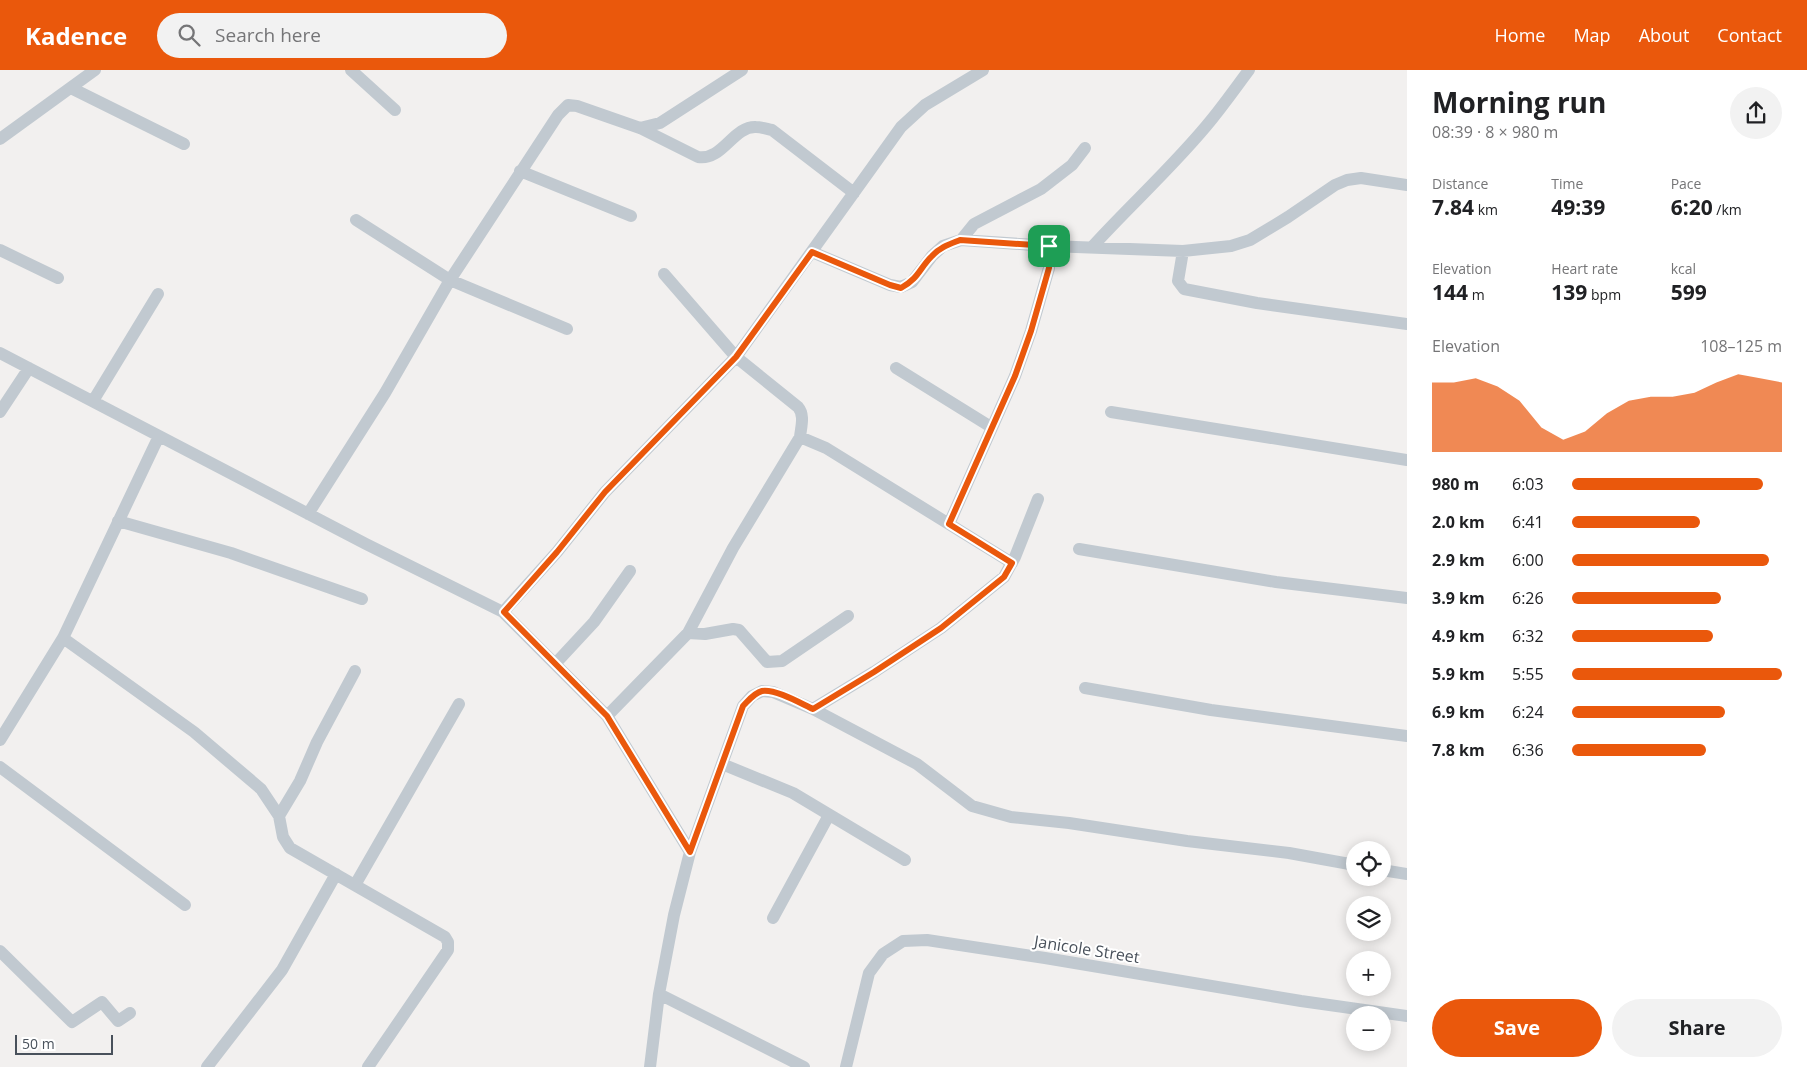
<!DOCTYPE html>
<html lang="en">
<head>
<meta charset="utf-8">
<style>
  :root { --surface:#fff; --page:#f2f2f2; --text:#202124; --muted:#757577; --accent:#ea580c }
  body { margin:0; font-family:"Open Sans",sans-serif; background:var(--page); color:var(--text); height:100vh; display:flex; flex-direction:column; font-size:19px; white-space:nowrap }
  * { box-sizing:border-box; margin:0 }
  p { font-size:16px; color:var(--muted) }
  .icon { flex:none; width:28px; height:28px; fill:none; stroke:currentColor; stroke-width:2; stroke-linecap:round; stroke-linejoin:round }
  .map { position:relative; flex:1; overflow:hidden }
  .drawer { display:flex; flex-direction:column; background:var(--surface); width:400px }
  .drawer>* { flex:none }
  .tools { position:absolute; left:1346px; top:771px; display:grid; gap:10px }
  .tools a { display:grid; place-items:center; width:45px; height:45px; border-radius:50%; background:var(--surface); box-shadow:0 2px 12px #0003; font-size:25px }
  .scale { position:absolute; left:15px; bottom:12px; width:98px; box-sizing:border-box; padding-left:5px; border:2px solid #49515b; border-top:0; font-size:14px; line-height:18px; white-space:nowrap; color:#49515b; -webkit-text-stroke:4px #fff; paint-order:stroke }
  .pin { position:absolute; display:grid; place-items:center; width:42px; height:42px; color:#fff; margin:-21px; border-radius:10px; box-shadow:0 2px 8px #0006 }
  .round { display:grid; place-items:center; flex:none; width:52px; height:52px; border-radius:26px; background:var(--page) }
  .overview { display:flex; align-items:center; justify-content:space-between; height:85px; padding:0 25px }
  h1 { font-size:28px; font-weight:700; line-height:38px }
  .figures { display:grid; grid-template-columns:repeat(3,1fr); gap:8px; height:85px; padding:5px 25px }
  .figures div { display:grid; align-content:center }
  .figures b { font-size:21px; font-weight:700 }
  .figures small { font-size:14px; font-weight:400 }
  .figures p { font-size:14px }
  .chart { height:140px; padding:10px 25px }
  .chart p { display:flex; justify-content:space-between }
  .chart svg { width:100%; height:90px; margin-top:5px; fill:var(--accent); opacity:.7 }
  .cta { display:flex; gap:10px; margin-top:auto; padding:10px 25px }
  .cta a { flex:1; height:58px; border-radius:30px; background:var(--accent); color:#fff; font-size:20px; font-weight:700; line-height:58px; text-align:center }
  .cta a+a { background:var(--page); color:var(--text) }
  ul { padding:0 25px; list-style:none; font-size:16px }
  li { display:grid; grid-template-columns:80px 60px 1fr; align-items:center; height:38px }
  li i { height:12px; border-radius:6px; background:var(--accent) }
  header { display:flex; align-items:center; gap:30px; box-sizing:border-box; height:70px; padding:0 25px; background:var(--accent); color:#fff }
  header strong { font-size:24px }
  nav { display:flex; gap:28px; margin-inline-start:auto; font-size:18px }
  .search { width:350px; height:45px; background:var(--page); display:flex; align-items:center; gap:12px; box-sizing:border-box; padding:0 18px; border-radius:28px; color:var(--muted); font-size:19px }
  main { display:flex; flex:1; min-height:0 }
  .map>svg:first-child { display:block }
</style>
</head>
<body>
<header>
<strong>Kadence</strong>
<div class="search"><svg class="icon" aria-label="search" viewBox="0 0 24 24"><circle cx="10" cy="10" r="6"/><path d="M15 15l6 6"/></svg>Search here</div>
<nav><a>Home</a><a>Map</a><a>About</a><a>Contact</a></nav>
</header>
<main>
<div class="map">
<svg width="1407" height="997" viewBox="0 0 1407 997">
  <rect width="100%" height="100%" fill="#f2f0ef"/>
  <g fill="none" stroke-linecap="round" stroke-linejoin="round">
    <path stroke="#c1c9d0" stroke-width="12" d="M351,0L395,40
      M71,18L184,74
      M640,58L660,53L742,0
      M0,69L95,0
      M520,101L631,146
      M356,150L450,210L567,259
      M961,170L974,154L1041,119L1072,95L1085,78
      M1092,177C1131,134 1176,94 1212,49C1225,33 1237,16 1249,0
      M0,180L58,208
      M1183,181L1178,211L1184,219L1257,233L1407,254
      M812,182L890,215L901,217L912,212L932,186L943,176L961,170L1049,176L1183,181L1231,176L1250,170L1288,147L1335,115L1347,110L1361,108L1407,115
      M0,283L366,474L503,542L607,646L690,782
      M896,298L991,357
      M93,331L158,224
      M0,342L29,298
      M1111,342L1407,390
      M800,367L826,378L1012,493
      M308,444L385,323L450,210L558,45L568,35L577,36L640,58L698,87C723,91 733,56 756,57C761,57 767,59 772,60L854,123
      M118,451L231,483L362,529
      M949,454L1015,306L1031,261L1049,198V176
      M1079,479L1276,512L1407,528
      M503,542L557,482L605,422L736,287L901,57L925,35L983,0
      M688,563L705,564L733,559L739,560L767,592L782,591L848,546
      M63,568L194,662L261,719L279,746L283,767L290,778L445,867L448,872V880L368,997
      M555,594L594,552L630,501
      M1085,618L1211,640L1407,666
      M813,639L874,602L941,558L1004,507L1015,487L1038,429
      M607,646L688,563L733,478L800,367C801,357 805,345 798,337L736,287L664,204
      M0,670L63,568L159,366
      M722,694L793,723L905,790
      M0,697L185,835
      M279,746L300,711L317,672L355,601
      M1382,800L1407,804
      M355,815L459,634
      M773,848L829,745
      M0,881L72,952L102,932L118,951L130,943
      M659,924L804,997
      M207,997L282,900L336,804
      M650,997L659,924L674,845L690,782L743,636L752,626L762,621L773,622L813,639L917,694L972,736L1011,747L1069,753L1187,771L1289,783L1355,795
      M846,997L869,903L883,884L903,871L927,870L1045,888L1301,931L1407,946"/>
  </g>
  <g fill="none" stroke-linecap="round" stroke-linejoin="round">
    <defs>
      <path id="route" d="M960,170L1049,176V198L1031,261L1015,306L949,454L1012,493L1004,507L941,558L874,602L813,639C800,633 776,619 762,621C754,623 749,630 743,636L690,782L607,646L504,542L557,482L605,422L736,287L812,182L890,215L901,218C919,208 919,199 932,186C940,177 950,174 960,170Z"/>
    </defs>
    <use href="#route" stroke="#fff" stroke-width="10"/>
    <use href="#route" stroke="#ea580c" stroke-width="6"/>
  </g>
  <g text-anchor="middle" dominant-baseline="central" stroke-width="4" stroke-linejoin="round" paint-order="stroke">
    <g font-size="16" fill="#49515b" stroke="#fff">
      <text transform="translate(1087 879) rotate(9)">Janicole Street</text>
    </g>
  </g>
</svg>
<div class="tools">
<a><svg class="icon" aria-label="locate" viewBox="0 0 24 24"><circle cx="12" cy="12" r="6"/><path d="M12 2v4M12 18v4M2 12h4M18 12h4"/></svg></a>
<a><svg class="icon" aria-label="layers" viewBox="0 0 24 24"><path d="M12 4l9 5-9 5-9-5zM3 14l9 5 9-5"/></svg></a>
<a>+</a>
<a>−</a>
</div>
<div class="scale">50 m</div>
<div class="pin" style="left:1049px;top:176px;background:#1e9e55"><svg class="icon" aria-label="arrive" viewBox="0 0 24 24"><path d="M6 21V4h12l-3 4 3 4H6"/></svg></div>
</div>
<section class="drawer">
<div class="overview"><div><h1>Morning run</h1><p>08:39 · 8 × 980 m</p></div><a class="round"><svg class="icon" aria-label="share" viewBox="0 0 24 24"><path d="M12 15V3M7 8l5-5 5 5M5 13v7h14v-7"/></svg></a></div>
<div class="figures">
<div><p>Distance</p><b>7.84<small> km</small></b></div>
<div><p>Time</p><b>49:39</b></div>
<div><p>Pace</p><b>6:20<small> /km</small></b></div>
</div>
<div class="figures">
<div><p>Elevation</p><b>144<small> m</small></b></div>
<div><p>Heart rate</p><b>139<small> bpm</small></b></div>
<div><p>kcal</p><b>599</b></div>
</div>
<div class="chart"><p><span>Elevation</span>108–125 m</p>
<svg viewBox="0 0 160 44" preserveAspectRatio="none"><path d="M0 44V10L10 10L20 8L30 12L40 19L50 32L60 38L70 34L80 25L90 19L100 17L110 17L120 15L130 10L140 6L150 8L160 10V44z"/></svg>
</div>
<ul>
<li><b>980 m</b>6:03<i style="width:91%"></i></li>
<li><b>2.0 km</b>6:41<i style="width:61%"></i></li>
<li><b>2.9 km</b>6:00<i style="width:94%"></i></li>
<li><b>3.9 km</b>6:26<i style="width:71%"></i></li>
<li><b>4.9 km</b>6:32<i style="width:67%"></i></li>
<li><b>5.9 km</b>5:55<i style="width:100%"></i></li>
<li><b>6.9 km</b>6:24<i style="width:73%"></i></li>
<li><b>7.8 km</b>6:36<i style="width:64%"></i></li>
</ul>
<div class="cta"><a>Save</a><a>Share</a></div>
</section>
</main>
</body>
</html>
